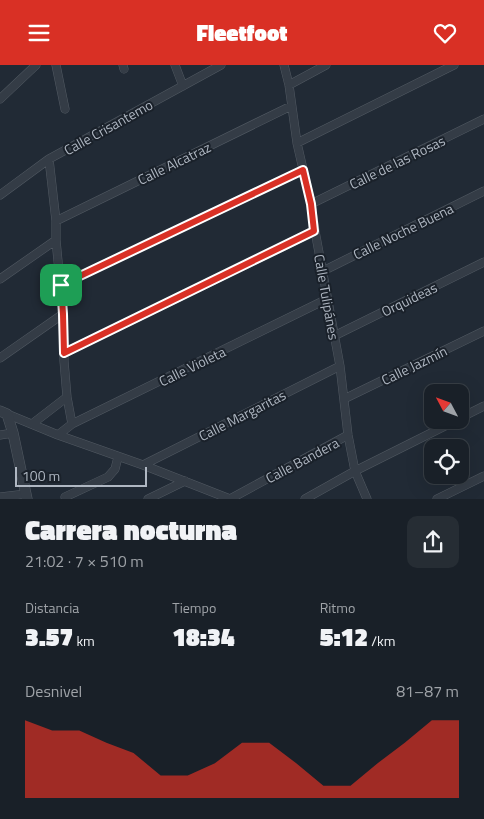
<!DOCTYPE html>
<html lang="es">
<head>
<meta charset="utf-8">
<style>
  :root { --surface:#192028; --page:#262d34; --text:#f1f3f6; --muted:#9fa3a8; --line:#373e45; --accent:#d93025 }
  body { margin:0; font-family:"Titillium Web",sans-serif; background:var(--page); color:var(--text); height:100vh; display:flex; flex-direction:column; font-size:19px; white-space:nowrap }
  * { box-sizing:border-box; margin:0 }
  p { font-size:16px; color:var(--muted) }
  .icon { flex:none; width:28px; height:28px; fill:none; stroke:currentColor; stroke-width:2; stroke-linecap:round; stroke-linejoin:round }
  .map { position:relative; height:434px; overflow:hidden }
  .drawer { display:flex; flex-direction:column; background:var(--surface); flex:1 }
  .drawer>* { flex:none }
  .needle { width:32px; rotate:311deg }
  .fabs { position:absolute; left:424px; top:319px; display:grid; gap:10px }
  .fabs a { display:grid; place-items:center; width:45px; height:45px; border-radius:10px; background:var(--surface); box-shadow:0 5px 20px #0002,0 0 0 1px var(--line); font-size:25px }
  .scale { position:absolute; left:15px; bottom:12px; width:132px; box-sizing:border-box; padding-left:5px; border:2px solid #afb7c2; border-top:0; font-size:14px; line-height:18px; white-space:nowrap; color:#afb7c2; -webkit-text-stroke:4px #1a212a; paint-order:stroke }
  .pin { position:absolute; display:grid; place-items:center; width:42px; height:42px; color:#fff; margin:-21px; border-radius:10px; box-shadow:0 2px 8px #0006 }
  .round { display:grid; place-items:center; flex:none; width:52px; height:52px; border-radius:10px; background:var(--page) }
  .headline { display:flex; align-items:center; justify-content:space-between; height:85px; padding:0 25px }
  h1 { font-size:28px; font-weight:800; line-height:38px }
  .metrics { display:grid; grid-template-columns:repeat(3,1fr); gap:8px; height:85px; padding:5px 25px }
  .metrics div { display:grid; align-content:center }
  .metrics b { font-size:25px; font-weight:800 }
  .metrics small { font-size:14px; font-weight:400 }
  .metrics p { font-size:14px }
  .chart { height:140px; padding:10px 25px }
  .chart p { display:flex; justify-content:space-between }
  .chart svg { width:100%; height:90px; margin-top:5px; fill:var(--accent); opacity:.7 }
  header { display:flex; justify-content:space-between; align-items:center; height:65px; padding:0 25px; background:var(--accent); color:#fff; font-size:22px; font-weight:800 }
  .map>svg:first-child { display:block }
</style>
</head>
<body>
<header><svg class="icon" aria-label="menu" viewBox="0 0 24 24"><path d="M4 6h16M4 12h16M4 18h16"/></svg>Fleetfoot<svg class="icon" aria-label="heart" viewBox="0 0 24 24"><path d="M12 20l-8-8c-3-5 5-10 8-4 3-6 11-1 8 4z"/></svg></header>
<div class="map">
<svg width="484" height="434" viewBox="0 0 484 434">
  <rect width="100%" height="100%" fill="#212a35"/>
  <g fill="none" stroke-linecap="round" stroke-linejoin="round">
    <defs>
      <path id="minor" d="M56,0L65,44
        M123,0L124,4
        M175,0L183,21
        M284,0L289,20L297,78L311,139L315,166L340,301L348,370L355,406L367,434
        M289,20L326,0
        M0,34L36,0
        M297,78L454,0
        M49,94L56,156V175L63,249L64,296L67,332L72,359
        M0,130L49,94L221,0
        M311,139L484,54
        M56,156L291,41
        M323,206L484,126
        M0,214L56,175
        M61,220L303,105
        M334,271L484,197
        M64,288L315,166
        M0,293L63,249
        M344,334L484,266
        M7,349L58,370L143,400L230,434
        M460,353L484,341
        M32,359L67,332
        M0,370L13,368
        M58,370L72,359L327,234
        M143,400L340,301
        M0,432L26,429
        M65,432L108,412L115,404L118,392
        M148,434L185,416
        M230,434L348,370
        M305,434L355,406L457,355
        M437,434L484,411"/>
      <path id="tertiary" d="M0,346L7,349L13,368L27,434"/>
    </defs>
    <use href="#minor" stroke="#525a63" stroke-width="9"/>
    <use href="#tertiary" stroke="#525a63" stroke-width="11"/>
    <use href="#minor" stroke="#343c46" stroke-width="8"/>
    <use href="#tertiary" stroke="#343c46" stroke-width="10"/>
  </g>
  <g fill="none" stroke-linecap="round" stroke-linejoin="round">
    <defs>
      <path id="route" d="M303,105L311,139L314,166L64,288L63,249L61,220Z"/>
    </defs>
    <use href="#route" stroke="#fff" stroke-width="10"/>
    <use href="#route" stroke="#d93025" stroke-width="6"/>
  </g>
  <g text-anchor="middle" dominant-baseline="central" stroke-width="4" stroke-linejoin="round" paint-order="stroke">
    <g font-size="14" fill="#afb7c2" stroke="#1a212a">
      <text transform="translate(108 62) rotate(-29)">Calle Crisantemo</text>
      <text transform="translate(397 97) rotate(-26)">Calle de las Rosas</text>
      <text transform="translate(174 98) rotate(-26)">Calle Alcatraz</text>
      <text transform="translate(403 166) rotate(-26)">Calle Noche Buena</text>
      <text transform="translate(327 232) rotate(80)">Calle Tulipánes</text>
      <text transform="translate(409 234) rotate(-26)">Orquideas</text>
      <text transform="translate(414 300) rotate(-26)">Calle Jazmín</text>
      <text transform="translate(192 301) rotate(-26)">Calle Violeta</text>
      <text transform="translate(242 350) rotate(-27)">Calle Margaritas</text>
      <text transform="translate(302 395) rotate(-28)">Calle Bandera</text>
    </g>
  </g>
</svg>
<div class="fabs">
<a><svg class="needle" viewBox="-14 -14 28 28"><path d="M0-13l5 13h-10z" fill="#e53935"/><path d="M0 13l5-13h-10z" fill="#9fa3a8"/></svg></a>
<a><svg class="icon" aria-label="locate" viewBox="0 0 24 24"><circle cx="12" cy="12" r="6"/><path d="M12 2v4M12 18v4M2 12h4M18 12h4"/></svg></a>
</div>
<div class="scale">100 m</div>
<div class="pin" style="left:61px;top:220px;background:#1e9e55"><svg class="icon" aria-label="arrive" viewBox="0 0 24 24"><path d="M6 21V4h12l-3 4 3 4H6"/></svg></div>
</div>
<section class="drawer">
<div class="headline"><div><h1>Carrera nocturna</h1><p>21:02 · 7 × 510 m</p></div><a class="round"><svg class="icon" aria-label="share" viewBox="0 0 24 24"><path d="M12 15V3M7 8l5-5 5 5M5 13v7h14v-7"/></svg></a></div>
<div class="metrics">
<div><p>Distancia</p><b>3.57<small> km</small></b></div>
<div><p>Tiempo</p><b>18:34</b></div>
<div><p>Ritmo</p><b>5:12<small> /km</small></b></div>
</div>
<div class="chart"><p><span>Desnivel</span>81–87 m</p>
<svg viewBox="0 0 160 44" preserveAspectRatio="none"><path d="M0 44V6L10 11L20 11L30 17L40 22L50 33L60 33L70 27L80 17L90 17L100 27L110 38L120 38L130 27L140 17L150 6L160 6V44z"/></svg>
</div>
</section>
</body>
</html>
